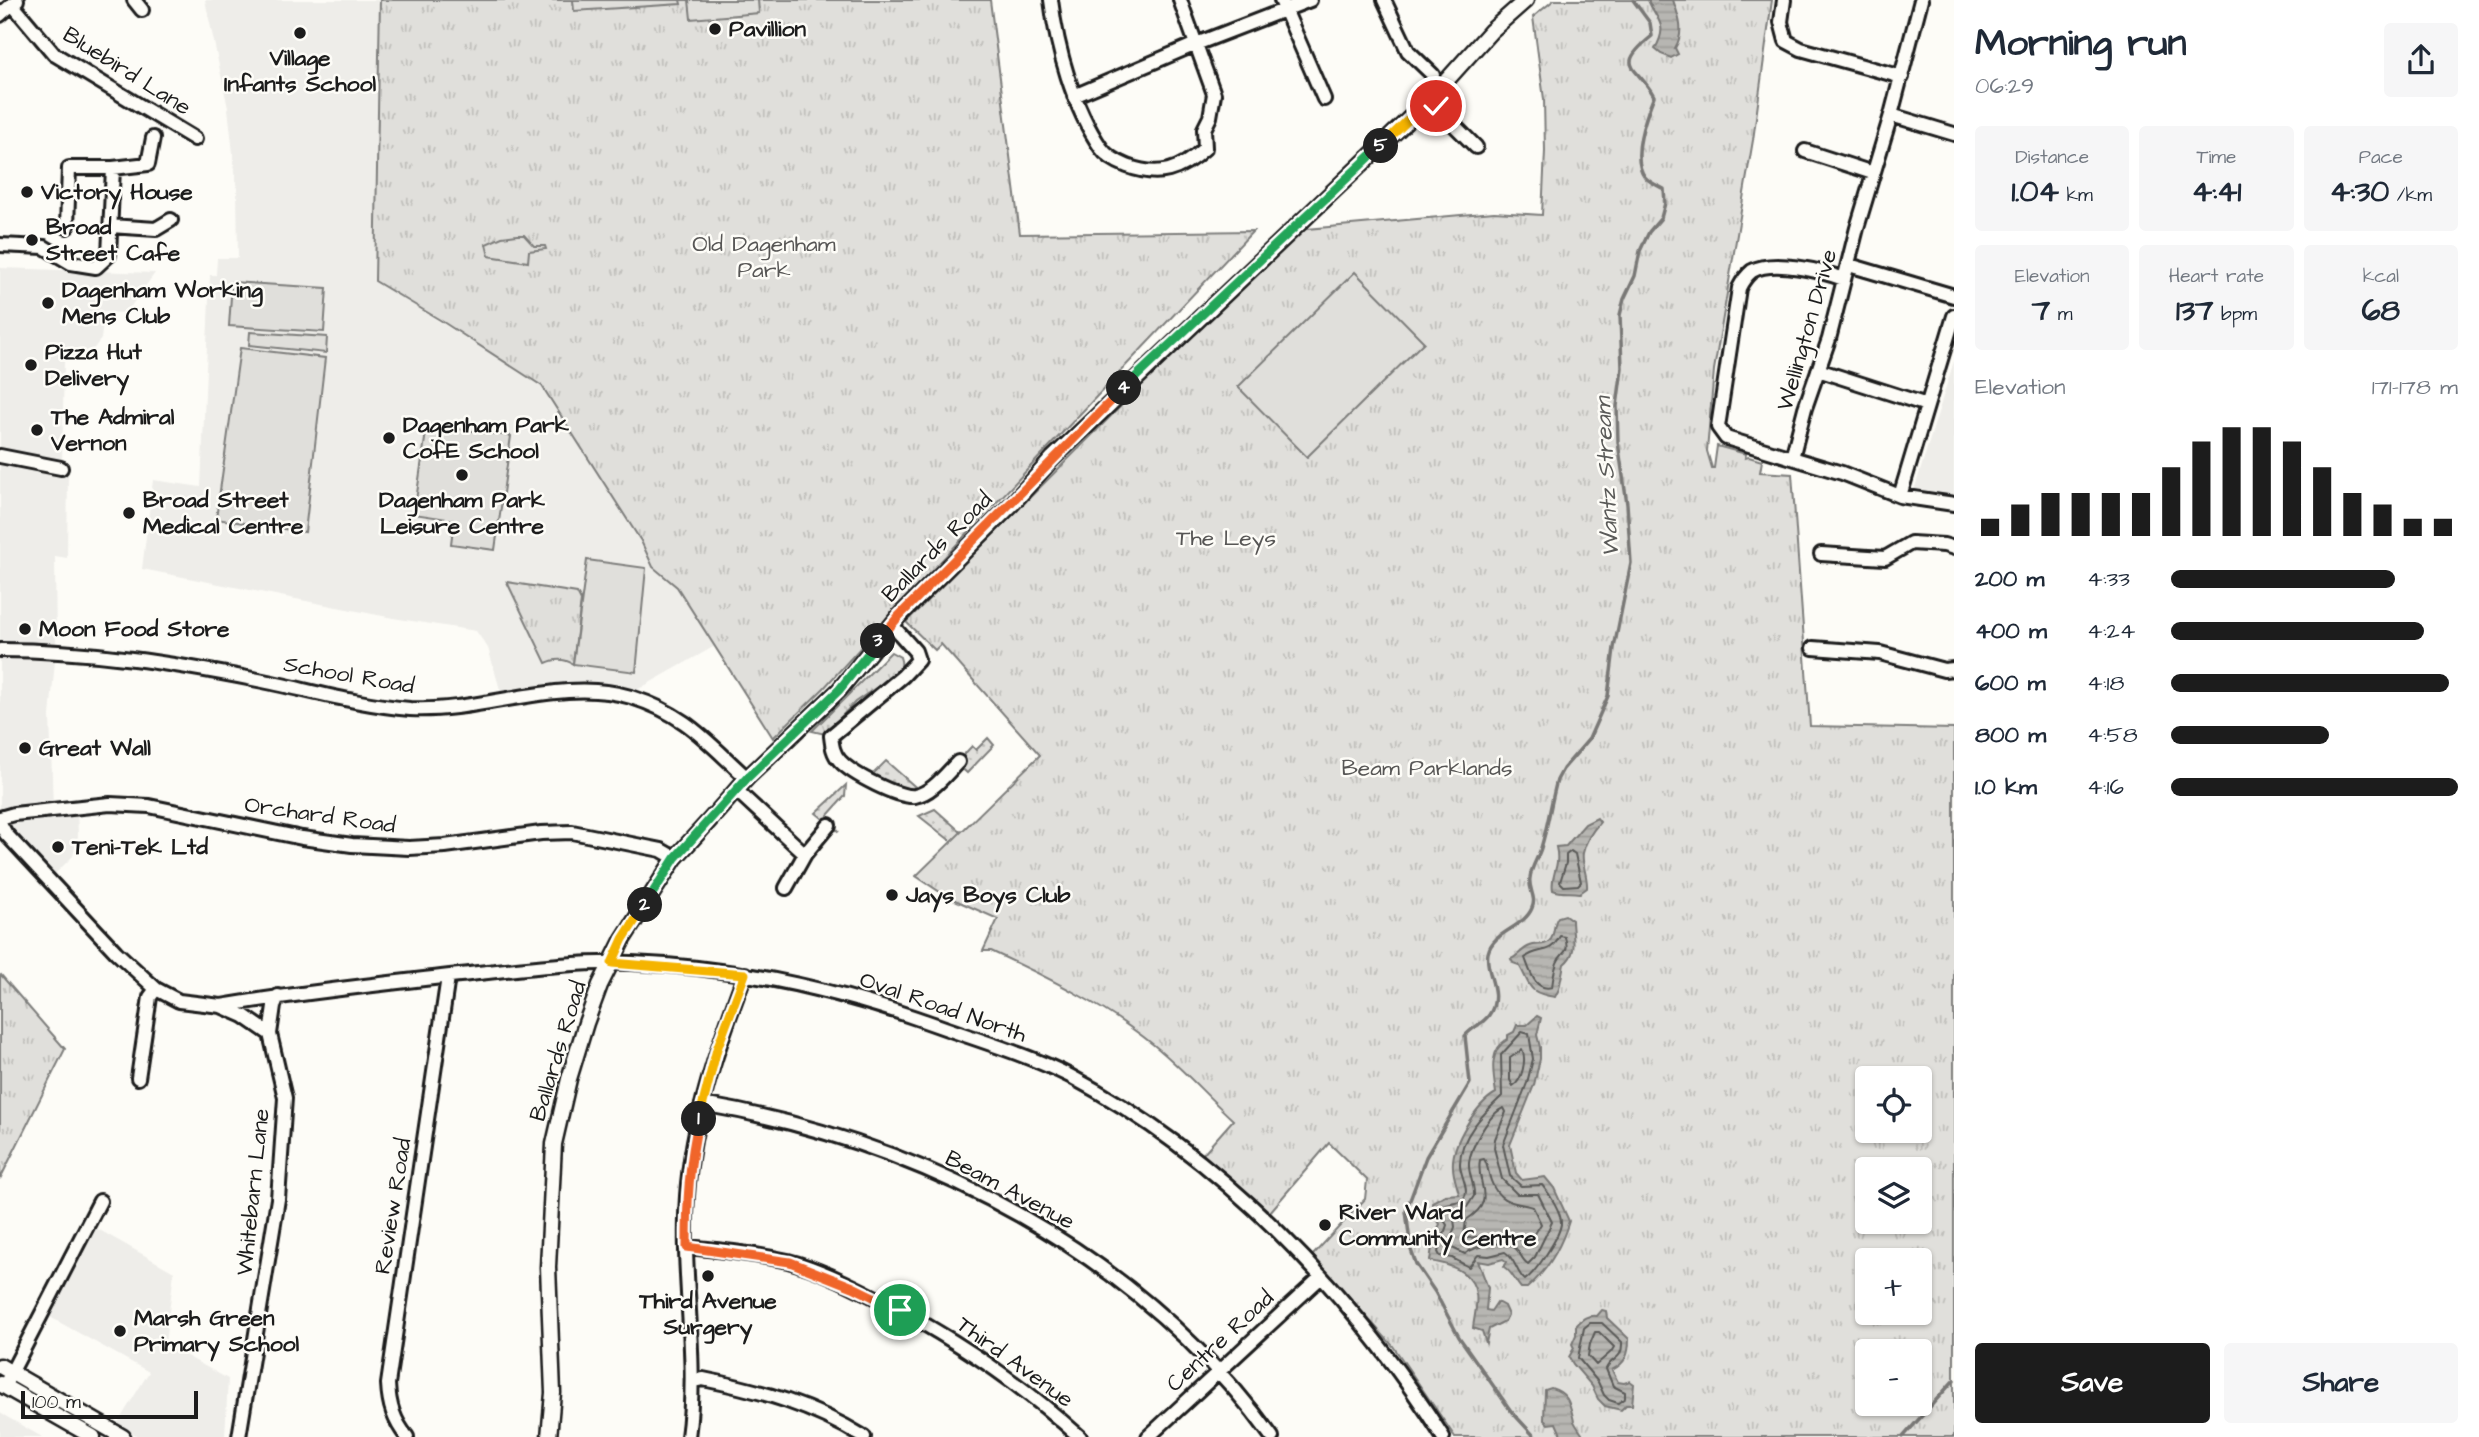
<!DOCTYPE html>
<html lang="en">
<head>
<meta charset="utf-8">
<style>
  :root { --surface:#fff; --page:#f6f6f7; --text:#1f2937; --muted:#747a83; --accent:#1c1c1c }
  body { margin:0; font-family:"Architects Daughter",sans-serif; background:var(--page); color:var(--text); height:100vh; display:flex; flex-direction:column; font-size:26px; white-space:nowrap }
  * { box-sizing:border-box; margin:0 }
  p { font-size:23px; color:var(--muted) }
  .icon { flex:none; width:38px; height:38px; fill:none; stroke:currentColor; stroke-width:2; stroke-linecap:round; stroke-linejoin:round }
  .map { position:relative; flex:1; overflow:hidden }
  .panel { display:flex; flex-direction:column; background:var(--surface); width:525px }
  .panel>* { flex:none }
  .buttons { position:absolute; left:1855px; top:1066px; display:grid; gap:14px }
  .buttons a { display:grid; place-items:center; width:77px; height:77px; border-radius:7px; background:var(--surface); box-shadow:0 2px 5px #0004; font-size:35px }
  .scale { position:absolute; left:21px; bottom:18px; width:177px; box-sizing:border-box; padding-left:7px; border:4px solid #1c1c1c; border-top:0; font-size:19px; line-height:24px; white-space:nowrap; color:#1c1c1c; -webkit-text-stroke:5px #fdfcf7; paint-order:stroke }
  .pin { position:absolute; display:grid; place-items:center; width:60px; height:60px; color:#fff; margin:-30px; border:4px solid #fff; border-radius:50%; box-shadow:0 2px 7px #0007 }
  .km { position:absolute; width:35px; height:35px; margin:-18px; border-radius:50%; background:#222; color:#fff; font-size:19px; line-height:35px; text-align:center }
  .round { display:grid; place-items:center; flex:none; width:74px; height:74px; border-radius:7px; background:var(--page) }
  .overview { display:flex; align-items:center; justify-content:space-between; height:119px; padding:0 21px }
  h1 { font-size:38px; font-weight:700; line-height:52px }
  .figures { display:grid; grid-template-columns:repeat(3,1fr); gap:10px; height:119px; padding:7px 21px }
  .figures div { display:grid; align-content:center; border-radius:7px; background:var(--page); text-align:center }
  .figures b { font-size:30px; font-weight:700 }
  .figures small { font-size:19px; font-weight:400 }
  .figures p { font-size:19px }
  .chart { height:196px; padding:14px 21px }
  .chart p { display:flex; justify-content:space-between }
  .chart svg { width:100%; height:126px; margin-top:7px; stroke:var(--accent); stroke-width:6 }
  .button { display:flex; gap:14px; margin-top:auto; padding:14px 21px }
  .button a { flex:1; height:80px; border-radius:7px; background:var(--accent); color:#fff; font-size:28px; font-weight:700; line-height:80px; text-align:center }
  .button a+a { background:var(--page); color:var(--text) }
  ul { padding:0 21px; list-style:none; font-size:23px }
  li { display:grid; grid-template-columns:112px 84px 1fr; align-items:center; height:52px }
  li i { height:18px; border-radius:9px; background:var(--accent) }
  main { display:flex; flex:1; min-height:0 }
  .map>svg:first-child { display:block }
</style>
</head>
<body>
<main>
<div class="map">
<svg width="1954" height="1437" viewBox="0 0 1954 1437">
  <defs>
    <pattern id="grass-dots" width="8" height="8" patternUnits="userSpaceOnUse" patternTransform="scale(1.75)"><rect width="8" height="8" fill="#e0dfdb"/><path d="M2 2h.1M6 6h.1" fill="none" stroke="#c0bfbb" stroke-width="1.8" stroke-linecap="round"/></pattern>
    <pattern id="park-tufts" width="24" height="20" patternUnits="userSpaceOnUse" patternTransform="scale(1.75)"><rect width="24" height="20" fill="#e0dfdb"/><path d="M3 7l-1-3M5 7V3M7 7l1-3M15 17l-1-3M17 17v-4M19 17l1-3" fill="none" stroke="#c0bfbb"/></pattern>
    <pattern id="water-rules" width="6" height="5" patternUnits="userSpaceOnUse" patternTransform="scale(1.75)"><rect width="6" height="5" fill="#b7b6b2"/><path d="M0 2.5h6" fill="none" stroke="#9d9c98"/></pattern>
  </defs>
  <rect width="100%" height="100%" fill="#fdfcf7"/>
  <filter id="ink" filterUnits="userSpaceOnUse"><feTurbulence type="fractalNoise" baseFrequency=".0143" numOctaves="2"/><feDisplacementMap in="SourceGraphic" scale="14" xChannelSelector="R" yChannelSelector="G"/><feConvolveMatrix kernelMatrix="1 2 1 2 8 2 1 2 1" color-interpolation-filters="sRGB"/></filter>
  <g filter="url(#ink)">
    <path fill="#eeede9" d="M205,0H380L375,281L542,386L638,537L653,567L677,587L715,646L637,690L616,684L577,682L550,683L501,693L488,648L476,631L393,618L142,569L153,480L201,487L210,275H216L217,258H238L237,189L228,108Z
      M0,268L155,273L126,313L104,312L101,339L92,351L83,359L64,361L62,467L68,472L67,558L55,556L56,650L50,716L53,809L77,807L78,836L73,856L49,880L0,823Z
      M1954,361V498L1913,494Z
      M96,1228L174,1272L165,1344L228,1379L225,1437H139L117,1424L149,1372L50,1317Z
      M0,1413L42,1437H0Z"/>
    <path fill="url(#grass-dots)" stroke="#7e7e7c" stroke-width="2" d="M988,738L994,745L967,773L956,763L972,746L976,750Z
      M886,761L921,792L895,788L872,775Z
      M846,785L845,796L828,815L830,822L839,832L816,813Z
      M935,809L962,833L952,842L919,816Z"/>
    <path fill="url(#park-tufts)" stroke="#7e7e7c" stroke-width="2" fill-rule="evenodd" d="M380,0H990L1020,234L1253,231L892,613L824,688L773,738L677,587L653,567L641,541L542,386L440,320L375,281Z
      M1554,0H1772L1753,140L1714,370L1707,451L1712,468H1714L1717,446L1746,454L1745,458L1749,457L1762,461L1760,472L1792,474L1810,726L1954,729V1437H1455L1393,1346L1312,1256L1365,1199L1367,1180L1329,1143L1270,1212L1202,1155L1233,1120C1207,1096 1182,1068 1155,1046C1106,1006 1047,977 991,951H983L998,919L946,896L916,876L1040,755L941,644L935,650L906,622L1296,230L1494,212L1542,215L1545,151L1544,99L1533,17ZM1867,1078H1920V1130H1867ZM1867,1169H1920V1222H1867ZM1867,1260H1920V1312H1867ZM1867,1351H1920V1404H1867Z
      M507,582L577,593L581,601L573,664C563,658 555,659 546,663Z
      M891,652L900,657C904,668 899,673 892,681H886L855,702L825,734L812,731Z
      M1,975L65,1049L0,1179V976Z"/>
    <path fill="#e0dfdb" stroke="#7e7e7c" stroke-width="2" d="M573,0H680L681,4L574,11Z
      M689,0H758L759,13L691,19Z
      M517,235H524L534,246H545L546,249L529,251L528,262L489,256L486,244L502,237Z
      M1355,272L1424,342L1307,457L1238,387Z
      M232,282L327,288L324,332L229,326Z
      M250,332L327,337L326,353L249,345Z
      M240,348L325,358L305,532L216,519Z
      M427,425L511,436L495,550L451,544L454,520L414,514Z
      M587,560L646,568L636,672L573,664Z"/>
    <path fill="url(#water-rules)" stroke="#797876" stroke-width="2" d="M1648,0H1673C1679,17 1685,32 1675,48L1678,54L1671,58L1661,54L1655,49C1669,24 1657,21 1648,0Z
      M1597,818L1600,822C1593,830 1585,842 1583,853C1581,863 1588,876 1587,888L1580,893C1570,891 1563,894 1553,890C1550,874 1561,868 1556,847L1566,846L1585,824Z
      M1565,915L1572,920C1572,937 1579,952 1564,964L1559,989L1555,997C1526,993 1531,985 1519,965L1513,963L1511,959C1518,956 1522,949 1530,946C1537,943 1546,947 1551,939C1555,932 1553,924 1558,917Z
      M1537,1016L1541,1018L1537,1035L1540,1047V1059L1534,1085L1510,1145L1516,1173L1522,1180L1545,1177L1554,1188L1569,1221C1561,1247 1547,1271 1527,1288H1521C1514,1280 1513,1273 1504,1267L1507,1262L1503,1259L1489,1263L1478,1261L1488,1288L1486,1310L1491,1311L1497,1302L1504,1306L1508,1315L1505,1321L1489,1329L1486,1343L1482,1331L1473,1328C1474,1318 1478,1304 1476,1294C1473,1271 1449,1264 1430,1261L1433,1240L1440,1224L1432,1214V1202L1445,1195L1459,1194C1457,1185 1453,1176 1453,1167C1451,1144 1477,1103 1496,1093C1493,1073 1488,1050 1508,1039V1035L1514,1032L1517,1025H1527Z
      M1602,1310L1606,1311L1607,1318L1629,1339C1629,1354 1626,1363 1612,1370L1618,1382L1624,1383L1630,1381L1634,1384L1632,1405H1626L1621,1410L1605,1406L1598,1399L1592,1386L1573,1364L1569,1357L1574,1348L1572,1344L1576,1335V1326C1583,1318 1587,1315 1597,1316Z
      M1551,1388C1569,1393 1570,1405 1574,1421C1576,1426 1581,1432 1584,1437H1562L1556,1423L1548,1424L1544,1420L1545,1390Z"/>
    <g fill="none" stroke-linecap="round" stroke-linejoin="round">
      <path stroke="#5a5a58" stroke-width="2" d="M1571,851L1575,854L1581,882L1578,885L1564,886L1560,882L1566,863V855Z
        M1560,936L1565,937C1570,955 1562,950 1557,963C1554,971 1553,979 1552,987C1535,992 1530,971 1525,958C1539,946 1549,957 1560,936Z
        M1522,1032L1529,1034L1533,1059L1527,1083L1503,1145L1510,1176L1521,1186L1542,1185C1549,1193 1562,1213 1561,1224C1559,1238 1536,1272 1525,1280C1516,1273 1516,1259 1505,1252L1489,1256L1478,1255L1469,1267L1452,1258L1440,1256L1438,1252L1447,1225L1439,1212V1208C1446,1202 1460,1203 1464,1198C1470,1190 1460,1174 1460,1165C1459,1137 1484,1113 1502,1096L1501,1055Z
        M1522,1050C1527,1059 1522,1081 1513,1086L1510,1080V1058Z
        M1504,1108L1506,1112L1495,1139L1494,1148L1502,1179L1517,1194H1538L1552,1222L1535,1257L1528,1264C1521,1260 1521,1252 1514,1247C1503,1239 1475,1246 1465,1254L1448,1246L1455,1227L1453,1212L1467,1207L1474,1196C1475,1185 1468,1174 1469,1163C1470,1148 1490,1112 1504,1108Z
        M1484,1159C1488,1165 1488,1173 1491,1181C1500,1205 1515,1202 1533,1207L1541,1224L1529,1243L1506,1233L1468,1238L1464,1236L1466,1220C1499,1199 1475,1186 1480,1160Z
        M1590,1323H1602L1622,1342C1623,1361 1611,1357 1606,1369L1613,1386L1625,1392V1398L1618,1403L1609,1400L1604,1395L1598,1382L1578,1358L1584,1328Z
        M1595,1332H1599L1614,1347L1611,1352L1596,1365L1588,1356L1590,1344Z"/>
      <path stroke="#797876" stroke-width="3.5" d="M1535,1437L1511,1411L1459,1337L1435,1292L1416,1264L1411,1250L1406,1211L1426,1157L1470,1083L1465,1036C1471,1028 1484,1023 1489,1015C1504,993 1484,972 1488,953C1493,931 1524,928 1532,908C1537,897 1528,889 1530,878C1531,867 1538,858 1541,848C1548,825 1551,802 1557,780L1563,769L1589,739L1608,696L1614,648L1631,563L1627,504L1618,442L1617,406L1622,368L1620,315L1624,299L1635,276L1640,251L1649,232L1661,218L1665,203L1664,189C1658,186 1649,182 1645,177C1630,158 1646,116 1654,96C1637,65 1613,68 1652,36L1650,23L1633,0
        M1903,1437L1954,1380"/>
      <defs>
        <path id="minor" d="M134,0L142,10
          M1051,0C1057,49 1073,107 1101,148C1107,157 1117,162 1127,166C1159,178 1180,171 1205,148L1204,129L1210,117L1214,94L1180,0
          M1281,0L1324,99
          M1384,0L1408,51L1433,75
          M1784,0L1781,22L1786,41L1801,49L1902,77
          M12,4L54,54L195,139
          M0,15L17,0
          M1074,96L1196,44L1310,0
          M1429,100L1476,147
          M1891,115L1921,0
          M1954,134L1891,115L1857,228L1829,339L1805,408L1792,458L1842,473L1900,496L1954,504
          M1805,151L1873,173
          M110,226L156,229L171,220
          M67,227L69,168H113L148,164L153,138
          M0,245L44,247L71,263L96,267L109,255L113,168
          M1849,265L1954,296
          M1818,370L1927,405
          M0,456L61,468
          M1792,458L1726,438L1718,427L1739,288C1742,282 1746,276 1752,271C1773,259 1822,271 1844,279
          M1900,496L1954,316
          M1821,554L1885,558L1911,543L1944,545L1954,548
          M892,625L915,651L918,660L903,676L831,736C832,745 833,754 840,761C852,774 898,798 915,796C932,793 946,774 958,762
          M1813,648L1880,653L1944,670L1954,669
          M0,650C88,650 172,663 258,680C308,690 359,705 410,709C483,713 561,676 631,697C686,714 707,742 747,778
          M736,790L805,854
          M0,818L14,814L110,804L149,806L302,838L352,845L409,848L445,846L541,833L572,832L661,850L675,858
          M0,823L6,834L116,952L156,989L179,1001L221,1006L244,1016L270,1034
          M786,888L805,854L829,825
          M221,1006C297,993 373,985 450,976C510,970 571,961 632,963C737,967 840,990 939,1026C981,1041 1031,1056 1070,1076C1221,1156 1352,1293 1443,1437
          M138,1078L150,997L156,989
          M702,1104C924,1142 1138,1252 1272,1437
          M687,1247C721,1250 755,1254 788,1261C820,1269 852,1286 882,1301C954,1338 1019,1382 1080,1437
          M7,1381L100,1201
          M692,1381L703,1379C762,1391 812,1405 864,1437
          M239,1437L278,1199L285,1098L270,1034L274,1006L278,996
          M407,1437C394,1421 389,1405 388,1384L448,977
          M688,1437C699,1357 681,1276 687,1196C692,1119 718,1046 745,974
          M1148,1437L1321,1277"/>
        <path id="major" d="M0,1366L123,1437
          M0,1384L93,1437
          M549,1437L553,1393L548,1267L554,1144L569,1079L586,1023L600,985L623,939L675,858L708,822L747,778L839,690L899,616L1012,504L1053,458L1429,100L1491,31L1526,0"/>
      </defs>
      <use href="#minor" stroke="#1c1c1c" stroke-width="18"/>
      <use href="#major" stroke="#1c1c1c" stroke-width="19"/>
      <use href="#minor" stroke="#fdfcf7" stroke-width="12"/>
      <use href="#major" stroke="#fdfcf7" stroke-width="14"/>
    </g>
  </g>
  <g fill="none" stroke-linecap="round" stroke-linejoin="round" filter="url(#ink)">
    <defs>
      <path id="split-1" d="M699,1119C689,1162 687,1203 687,1247L790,1262L853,1287L900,1310"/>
      <path id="split-2" d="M645,905L623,939L612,963L745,974L717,1049L699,1119"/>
      <path id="split-3" d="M645,905L675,858L747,778L839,690L878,641"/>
      <path id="split-4" d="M878,641L899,616L1124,388"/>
      <path id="split-5" d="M1124,388L1381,146"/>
      <path id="split-6" d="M1381,146L1429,100L1436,106"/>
    </defs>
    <use href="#split-1" stroke="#fff" stroke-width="14"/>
    <use href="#split-2" stroke="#fff" stroke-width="14"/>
    <use href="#split-3" stroke="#fff" stroke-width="14"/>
    <use href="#split-4" stroke="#fff" stroke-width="14"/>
    <use href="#split-5" stroke="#fff" stroke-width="14"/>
    <use href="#split-6" stroke="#fff" stroke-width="14"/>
    <use href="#split-1" stroke="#f0652b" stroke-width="9"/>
    <use href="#split-2" stroke="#f5b400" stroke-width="9"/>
    <use href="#split-3" stroke="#22a559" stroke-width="9"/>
    <use href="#split-4" stroke="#f0652b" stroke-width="9"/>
    <use href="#split-5" stroke="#22a559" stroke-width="9"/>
    <use href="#split-6" stroke="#f5b400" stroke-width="9"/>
  </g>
  <g fill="#1c1c1c" stroke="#fdfcf7" stroke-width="2.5">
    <circle cx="715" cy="29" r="7"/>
    <circle cx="300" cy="33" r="7"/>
    <circle cx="27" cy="192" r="7"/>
    <circle cx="32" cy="240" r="7"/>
    <circle cx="48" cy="303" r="7"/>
    <circle cx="31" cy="365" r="7"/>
    <circle cx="37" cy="430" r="7"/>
    <circle cx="389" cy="438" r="7"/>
    <circle cx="462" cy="475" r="7"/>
    <circle cx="129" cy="513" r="7"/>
    <circle cx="25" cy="629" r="7"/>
    <circle cx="25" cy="748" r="7"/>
    <circle cx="58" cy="847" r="7"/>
    <circle cx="892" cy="895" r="7"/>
    <circle cx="1325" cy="1225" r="7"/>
    <circle cx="708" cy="1276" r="7"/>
    <circle cx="120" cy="1331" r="7"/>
  </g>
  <g text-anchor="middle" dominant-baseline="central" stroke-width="5" stroke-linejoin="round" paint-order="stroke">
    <g font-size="23" font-weight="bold" fill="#1c1c1c" stroke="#fdfcf7" text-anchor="start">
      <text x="729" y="29">Pavillion</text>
      <text x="300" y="58" text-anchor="middle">Village<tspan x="300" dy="26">Infants School</tspan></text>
      <text x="41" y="192">Victory House</text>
      <text x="46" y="227">Broad<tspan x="46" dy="26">Street Cafe</tspan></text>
      <text x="62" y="290">Dagenham Working<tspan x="62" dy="26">Mens Club</tspan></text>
      <text x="45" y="352">Pizza Hut<tspan x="45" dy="26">Delivery</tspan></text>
      <text x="51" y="417">The Admiral<tspan x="51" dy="26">Vernon</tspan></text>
      <text x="403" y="425">Dagenham Park<tspan x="403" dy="26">CofE School</tspan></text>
      <text x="143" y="500">Broad Street<tspan x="143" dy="26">Medical Centre</tspan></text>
      <text x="462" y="500" text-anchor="middle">Dagenham Park<tspan x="462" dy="26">Leisure Centre</tspan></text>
      <text x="39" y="629">Moon Food Store</text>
      <text x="39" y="748">Great Wall</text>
      <text x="72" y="847">Teni-Tek Ltd</text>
      <text x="906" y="895">Jays Boys Club</text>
      <text x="1339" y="1212">River Ward<tspan x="1339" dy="26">Community Centre</tspan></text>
      <text x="708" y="1301" text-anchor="middle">Third Avenue<tspan x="708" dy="26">Surgery</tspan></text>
      <text x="134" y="1318">Marsh Green<tspan x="134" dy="26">Primary School</tspan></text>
    </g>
    <g font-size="23" fill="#1c1c1c" stroke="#fdfcf7">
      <text transform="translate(127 71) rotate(32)">Bluebird Lane</text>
      <text transform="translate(1807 330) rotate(-74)">Wellington Drive</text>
      <text transform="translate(937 547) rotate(-45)">Ballards Road</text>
      <text transform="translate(349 675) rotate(10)">School Road</text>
      <text transform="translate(320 815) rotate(8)">Orchard Road</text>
      <text transform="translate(943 1007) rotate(19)">Oval Road North</text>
      <text transform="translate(558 1051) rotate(-73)">Ballards Road</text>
      <text transform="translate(1010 1190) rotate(28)">Beam Avenue</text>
      <text transform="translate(253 1192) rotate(-84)">Whitebarn Lane</text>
      <text transform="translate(393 1206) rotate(-81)">Review Road</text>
      <text transform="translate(1220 1341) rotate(-43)">Centre Road</text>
      <text transform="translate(1015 1362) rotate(36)">Third Avenue</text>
    </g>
    <g font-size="23" fill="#575655" stroke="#fdfcf7">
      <text x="764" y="244">Old Dagenham<tspan x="764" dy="26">Park</tspan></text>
      <text x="1226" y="538">The Leys</text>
      <text x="1427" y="768">Beam Parklands</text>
    </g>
    <g font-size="24" font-style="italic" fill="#5a5a58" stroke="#fdfcf7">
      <text transform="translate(1607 477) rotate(-93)">Wantz Stream</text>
    </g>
  </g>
</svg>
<div class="buttons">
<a><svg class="icon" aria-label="locate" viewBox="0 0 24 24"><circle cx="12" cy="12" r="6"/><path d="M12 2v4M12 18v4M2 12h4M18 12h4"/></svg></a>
<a><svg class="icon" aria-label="layers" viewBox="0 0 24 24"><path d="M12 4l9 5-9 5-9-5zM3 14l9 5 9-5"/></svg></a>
<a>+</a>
<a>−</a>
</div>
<div class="scale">100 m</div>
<div class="pin" style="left:900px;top:1310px;background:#1e9e55"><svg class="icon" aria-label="arrive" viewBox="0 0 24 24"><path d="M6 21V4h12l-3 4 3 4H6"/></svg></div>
<div class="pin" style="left:1436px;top:106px;background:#d93025"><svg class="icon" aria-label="check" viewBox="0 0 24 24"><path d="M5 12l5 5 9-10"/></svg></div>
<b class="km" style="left:699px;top:1119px">1</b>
<b class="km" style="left:645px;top:905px">2</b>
<b class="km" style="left:878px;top:641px">3</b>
<b class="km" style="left:1124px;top:388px">4</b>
<b class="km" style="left:1381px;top:146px">5</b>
</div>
<section class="panel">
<div class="overview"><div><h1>Morning run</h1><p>06:29</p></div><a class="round"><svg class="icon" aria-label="share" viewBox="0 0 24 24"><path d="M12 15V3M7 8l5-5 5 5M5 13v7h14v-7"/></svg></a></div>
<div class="figures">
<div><p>Distance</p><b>1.04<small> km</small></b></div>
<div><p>Time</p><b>4:41</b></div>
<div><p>Pace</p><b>4:30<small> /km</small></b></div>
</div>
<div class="figures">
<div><p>Elevation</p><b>7<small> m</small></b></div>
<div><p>Heart rate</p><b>137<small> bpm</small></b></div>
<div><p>kcal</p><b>68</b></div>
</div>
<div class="chart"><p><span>Elevation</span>171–178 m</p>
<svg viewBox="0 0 160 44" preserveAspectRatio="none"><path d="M5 44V38M15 44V33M25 44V29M35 44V29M45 44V29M55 44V29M65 44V20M75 44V11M85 44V6M95 44V6M105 44V11M115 44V20M125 44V29M135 44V33M145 44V38M155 44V38"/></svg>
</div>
<ul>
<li><b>200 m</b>4:33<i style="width:78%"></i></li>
<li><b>400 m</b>4:24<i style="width:88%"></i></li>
<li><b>600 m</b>4:18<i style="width:97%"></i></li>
<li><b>800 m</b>4:58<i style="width:55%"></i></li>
<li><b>1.0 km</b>4:16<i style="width:100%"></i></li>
</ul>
<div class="button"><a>Save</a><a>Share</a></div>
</section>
</main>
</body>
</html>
